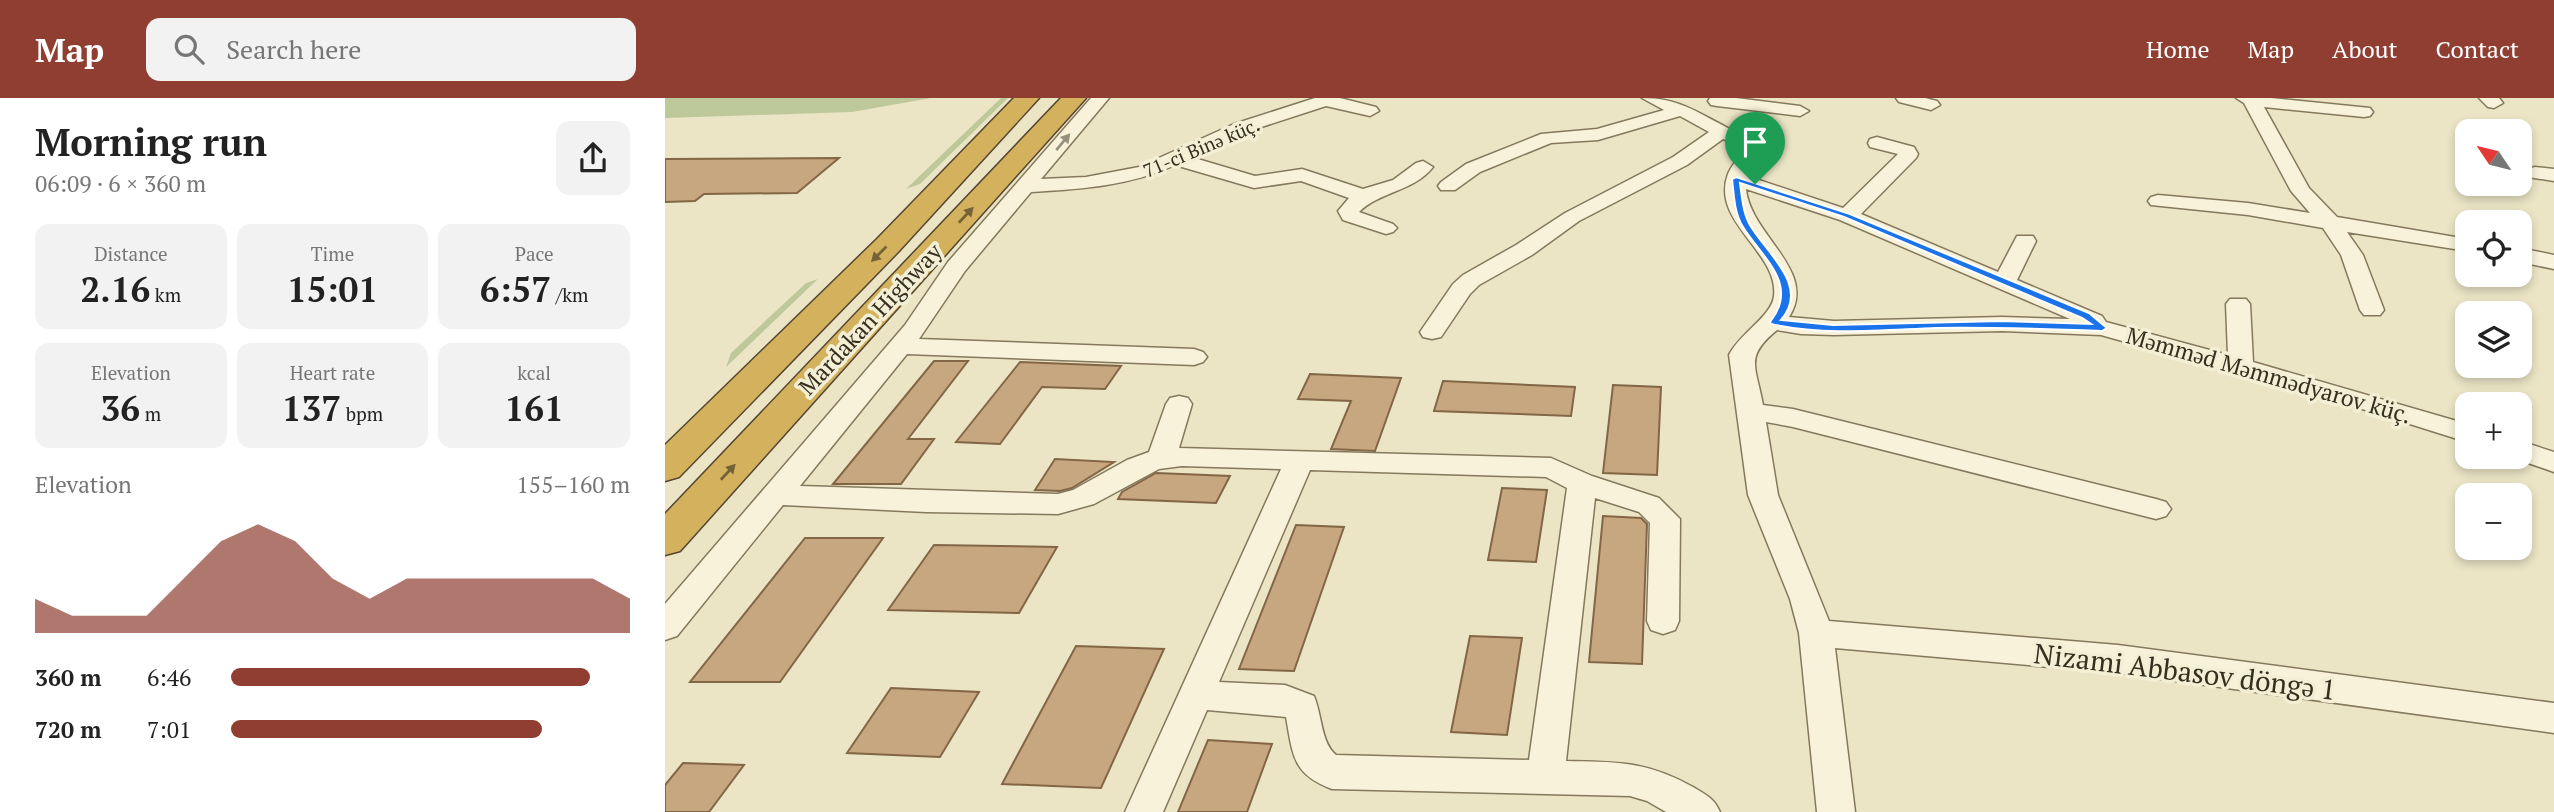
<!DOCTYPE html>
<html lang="en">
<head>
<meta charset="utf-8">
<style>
  :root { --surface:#fff; --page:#f2f2f2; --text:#222; --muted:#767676; --accent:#903e31 }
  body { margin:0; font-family:"PT Serif",serif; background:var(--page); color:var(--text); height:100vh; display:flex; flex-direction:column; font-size:26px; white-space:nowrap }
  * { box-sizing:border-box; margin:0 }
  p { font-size:23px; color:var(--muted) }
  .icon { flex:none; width:38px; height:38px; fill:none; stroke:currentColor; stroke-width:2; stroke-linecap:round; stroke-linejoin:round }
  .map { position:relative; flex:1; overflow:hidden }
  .panel { display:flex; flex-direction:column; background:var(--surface); width:665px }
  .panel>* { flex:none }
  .needle { width:46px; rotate:305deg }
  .controls { position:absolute; left:1790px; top:21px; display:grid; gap:14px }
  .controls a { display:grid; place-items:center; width:77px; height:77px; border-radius:14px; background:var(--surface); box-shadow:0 4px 10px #0003; font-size:35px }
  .pin { position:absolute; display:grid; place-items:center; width:60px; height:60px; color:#fff; margin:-72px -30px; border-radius:50% 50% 50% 0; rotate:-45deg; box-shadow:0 0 7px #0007 }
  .pin .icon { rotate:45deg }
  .round { display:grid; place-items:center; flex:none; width:74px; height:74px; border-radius:14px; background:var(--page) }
  .head { display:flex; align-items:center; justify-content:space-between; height:119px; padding:0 35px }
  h1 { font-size:38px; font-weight:700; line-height:52px }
  .metrics { display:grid; grid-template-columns:repeat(3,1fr); gap:10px; height:119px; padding:7px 35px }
  .metrics div { display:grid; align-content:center; border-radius:14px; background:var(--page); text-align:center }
  .metrics b { font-size:35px; font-weight:700 }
  .metrics small { font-size:19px; font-weight:400 }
  .metrics p { font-size:19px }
  .chart { height:196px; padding:14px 35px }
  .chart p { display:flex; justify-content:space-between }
  .chart svg { width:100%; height:126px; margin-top:7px; fill:var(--accent); opacity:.7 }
  ul { padding:0 35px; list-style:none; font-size:23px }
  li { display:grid; grid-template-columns:112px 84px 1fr; align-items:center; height:52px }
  li i { height:18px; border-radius:9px; background:var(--accent) }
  header { display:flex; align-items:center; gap:42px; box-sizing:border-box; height:98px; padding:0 35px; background:var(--accent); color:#fff }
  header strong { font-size:33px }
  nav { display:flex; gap:38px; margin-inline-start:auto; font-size:24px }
  .search { width:490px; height:63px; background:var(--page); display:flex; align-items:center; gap:18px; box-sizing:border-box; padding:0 24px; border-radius:14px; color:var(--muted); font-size:26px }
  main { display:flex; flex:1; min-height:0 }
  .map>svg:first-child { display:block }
</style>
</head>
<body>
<header>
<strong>Map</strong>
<div class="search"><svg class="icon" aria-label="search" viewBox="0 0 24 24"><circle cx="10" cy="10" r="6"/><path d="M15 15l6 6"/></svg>Search here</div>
<nav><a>Home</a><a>Map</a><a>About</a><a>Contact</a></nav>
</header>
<main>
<section class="panel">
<div class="head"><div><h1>Morning run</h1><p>06:09 · 6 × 360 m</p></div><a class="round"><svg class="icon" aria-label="share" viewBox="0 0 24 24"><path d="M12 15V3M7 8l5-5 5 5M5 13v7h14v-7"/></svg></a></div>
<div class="metrics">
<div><p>Distance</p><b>2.16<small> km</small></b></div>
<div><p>Time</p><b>15:01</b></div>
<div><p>Pace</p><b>6:57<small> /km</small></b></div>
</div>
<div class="metrics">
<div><p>Elevation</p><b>36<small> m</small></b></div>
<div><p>Heart rate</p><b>137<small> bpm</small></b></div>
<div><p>kcal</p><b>161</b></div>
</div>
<div class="chart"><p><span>Elevation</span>155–160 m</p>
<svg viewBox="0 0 160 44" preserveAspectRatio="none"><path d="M0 44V32L10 38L20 38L30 38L40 25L50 12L60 6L70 12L80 25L90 32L100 25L110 25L120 25L130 25L140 25L150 25L160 32V44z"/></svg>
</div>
<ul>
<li><b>360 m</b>6:46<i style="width:90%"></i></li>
<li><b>720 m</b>7:01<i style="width:78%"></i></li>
</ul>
</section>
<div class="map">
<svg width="1889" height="714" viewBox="0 0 1889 714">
  <rect width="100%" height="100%" fill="#ebe5c6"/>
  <path fill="#bdc99b" d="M0,0H266L187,14L0,20Z
    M336,0H343L255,86L241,91Z
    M153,181L61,269L66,255L141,185Z"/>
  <path fill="#c7a77f" stroke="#836645" stroke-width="2" d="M174,60L132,95L39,96L30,103L0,104V61Z
    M269,263H303L243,341H269L236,386H168Z
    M355,264L456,268L440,291L377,289L335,346L291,344Z
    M645,276L736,280L710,353L666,351L686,303L633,301Z
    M778,283L910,289L906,318L769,313Z
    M948,287L996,289L992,377L938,375Z
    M390,361L449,364L407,390L395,393L370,392Z
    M491,375L565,378L551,405L453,401L457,394Z
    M837,390L882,392L871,464L823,462Z
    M938,418L976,420L982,426L977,566L924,564Z
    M631,427L679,429L629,573L574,571Z
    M140,440H218L115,584H25Z
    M269,447L392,449L354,515L223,512Z
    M805,538L857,540L842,637L786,634Z
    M411,548L499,551L436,690L337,686Z
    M226,590L314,594L275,659L182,655Z
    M543,642L607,646L582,714H513Z
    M18,665L79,667L44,714H0V687Z"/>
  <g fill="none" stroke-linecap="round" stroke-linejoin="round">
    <defs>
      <path id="street" d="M426,0H444L376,81L421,79L474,69L569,26L650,0H675L711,9L714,13L705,18L661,8L581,34L526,59L590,78L637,71L698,91L728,82L751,65L758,63L768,69C748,94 715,93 694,114L728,126L732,130L728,134L721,136L678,122L673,113L684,100L636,83L589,90L510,67C465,88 416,91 366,94L300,173L254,241L529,251L538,254L542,259L538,264L529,267L242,256L135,388L393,396L408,392L462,362L484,354L501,306L505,300L514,298L523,300L527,306L514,350L886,360L927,378L994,400L1015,421L1014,523L1010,532L998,536L986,532L982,523L985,425L974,414L930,400L901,663C953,664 981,663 1028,689C1041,697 1049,700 1055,714H1001L982,703L965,698L667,691C627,676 628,657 621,619L542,612L498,714H460L616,371L517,368L494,371L429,406L393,416L261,414L118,407L12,538L0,542V506L240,227L283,164ZM645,372L881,379L902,390L864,662L671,657C656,645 657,617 649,598L620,587L554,584Z
        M977,0C1013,0 1030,13 1061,29C1072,35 1086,39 1098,43L1100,47L1082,78L1178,110L1233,56L1205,49L1203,45L1205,41L1212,39L1249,49L1253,56L1251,60L1196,116L1333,174L1352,138H1368L1371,143L1352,182L1437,218L1441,224L1563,257L1561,206L1565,201H1581L1585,206L1588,264L1802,326V344L1675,304L1436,237L1337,233L1169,237L1136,236L1112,232C1079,259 1091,268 1098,307L1128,311L1491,401L1501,404L1506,411L1501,418L1491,421L1128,329L1101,324L1113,397L1164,523L1453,547L1889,605V635L1453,575L1170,550L1190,714H1152L1134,535L1125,501L1083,397L1064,257C1075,235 1107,218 1109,198C1114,154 1045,124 1063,76C1067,66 1075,59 1081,50L1058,41L1022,67L914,123L867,157L814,187L805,196L776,239L767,241L758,239L755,234L788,186L798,177L851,147L900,115L1008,59L1044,34L1015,18L933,42L886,45L815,74L790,92H776L773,88L776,84L801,66L876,36L932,31L999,12ZM1081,91L1175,122L1405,221L1337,219L1169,223L1124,219C1154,173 1085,137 1081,91Z
        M1045,0H1071L1135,8L1144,13L1135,18L1052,8L1046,7L1043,3Z
        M1231,0H1260L1272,3L1275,7L1266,12L1234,4Z
        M1571,0H1606L1705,10L1708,14L1705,18L1699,19L1599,9L1644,90L1672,119L1802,141V153L1682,134L1698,157L1719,212L1715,217H1699L1695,212L1676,157L1658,130L1583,117L1486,107L1483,103L1486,99L1493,97L1583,105L1645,115L1626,93L1579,5Z
        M1814,0H1834L1838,5L1829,10L1823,9Z
        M1870,69L1889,71V83L1863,79L1860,75L1863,71Z
        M1855,150L1889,157V171L1855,164Z
        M1855,343L1889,354V374L1846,359H1855Z"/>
      <path id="highway" d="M349,0H374L234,153L14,379L0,383V347L212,141Z
        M396,0H421L15,453L0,457V416Z"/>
    </defs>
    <use href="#street" stroke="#85785d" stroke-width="3"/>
    <use href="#highway" stroke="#544631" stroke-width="3"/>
    <use href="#street" fill="#f7f2d9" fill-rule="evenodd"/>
    <use href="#highway" fill="#d4b15d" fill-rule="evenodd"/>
  </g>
  <defs><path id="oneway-solid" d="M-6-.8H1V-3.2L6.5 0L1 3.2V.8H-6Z" transform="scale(1.75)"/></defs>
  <use fill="#97907c" href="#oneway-solid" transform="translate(398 44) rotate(-50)"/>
  <g fill="#766238">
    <use href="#oneway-solid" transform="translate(301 117) rotate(-47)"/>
    <use href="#oneway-solid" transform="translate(214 156) rotate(135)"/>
    <use href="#oneway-solid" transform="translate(63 374) rotate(-47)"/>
  </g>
  <path fill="#1a73e8" stroke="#fff" stroke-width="2" fill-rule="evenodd" d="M1071,79L1185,116L1424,215L1442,230L1437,233C1382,231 1327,229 1271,230C1217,232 1160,238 1106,226L1105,224C1135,186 1097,160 1078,129C1069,115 1069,97 1067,81ZM1075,85L1179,119L1417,220L1426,226L1336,223L1168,227L1116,222C1146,188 1101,155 1085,127C1078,115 1077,99 1075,85Z"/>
  <g text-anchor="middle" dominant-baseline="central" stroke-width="7" stroke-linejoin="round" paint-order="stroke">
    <g font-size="19" fill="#372e20" stroke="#f3efd5">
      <text transform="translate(536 49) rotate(-23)">71-ci Binə küç.</text>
    </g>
    <g font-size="23" fill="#372e20" stroke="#f3efd5">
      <text transform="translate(205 221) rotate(-47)">Mardakan Highway</text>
      <text transform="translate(1604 277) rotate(16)">Məmməd Məmmədyarov küç.</text>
    </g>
    <g font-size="28" fill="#372e20" stroke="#f3efd5">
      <text transform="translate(1520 573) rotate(7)">Nizami Abbasov döngə 1</text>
    </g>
  </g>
</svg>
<div class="controls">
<a><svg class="needle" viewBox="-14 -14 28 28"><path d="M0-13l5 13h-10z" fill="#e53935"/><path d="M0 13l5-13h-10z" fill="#767676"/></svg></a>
<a><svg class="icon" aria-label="locate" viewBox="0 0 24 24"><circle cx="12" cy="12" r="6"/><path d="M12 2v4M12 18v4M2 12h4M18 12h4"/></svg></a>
<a><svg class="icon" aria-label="layers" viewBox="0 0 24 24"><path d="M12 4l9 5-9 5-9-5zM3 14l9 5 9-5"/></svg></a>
<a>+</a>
<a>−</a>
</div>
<div class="pin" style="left:1090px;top:86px;background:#1e9e55"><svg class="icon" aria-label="arrive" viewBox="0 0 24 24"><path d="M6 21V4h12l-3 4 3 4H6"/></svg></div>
</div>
</main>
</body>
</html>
